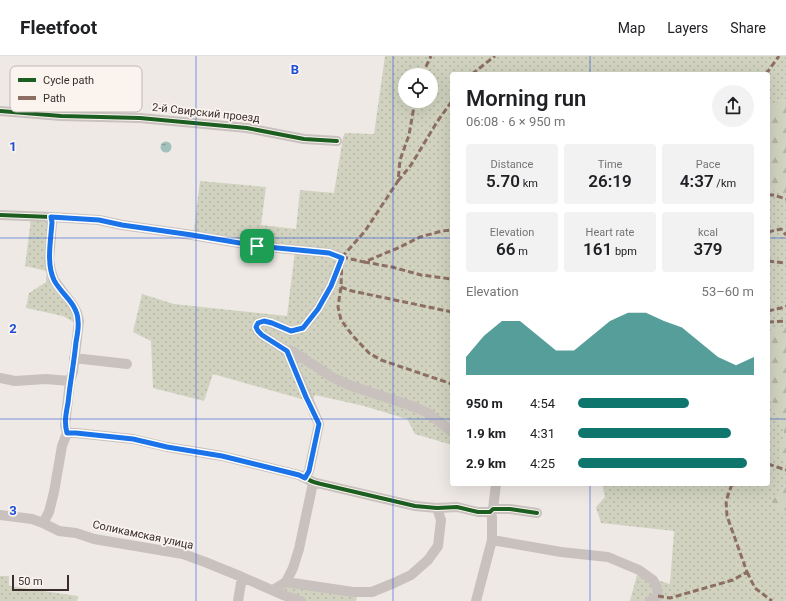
<!DOCTYPE html>
<html lang="en">
<head>
<meta charset="utf-8">
<style>
  :root { --surface:#fff; --page:#f2f2f2; --text:#202124; --muted:#757577; --line:#e0e0e0; --accent:#0f766e }
  body { margin:0; font-family:Roboto,sans-serif; background:var(--page); color:var(--text); height:100vh; display:flex; flex-direction:column; font-size:15px; white-space:nowrap }
  * { box-sizing:border-box; margin:0 }
  p { font-size:13px; color:var(--muted) }
  .icon { flex:none; width:22px; height:22px; fill:none; stroke:currentColor; stroke-width:2; stroke-linecap:round; stroke-linejoin:round }
  .map { position:relative; flex:1; overflow:hidden }
  .details { position:absolute; left:450px; top:16px; width:320px; height:414px; display:flex; flex-direction:column; background:var(--surface); border-radius:4px; box-shadow:0 4px 16px #0002 }
  .details>* { flex:none }
  .tools { position:absolute; left:398px; top:12px; display:grid; gap:8px }
  .tools a { display:grid; place-items:center; width:40px; height:40px; border-radius:50%; background:var(--surface); box-shadow:0 4px 16px #0002; font-size:20px }
  .scale { position:absolute; left:12px; bottom:10px; width:57px; box-sizing:border-box; padding-left:4px; border:2px solid #392e2b; border-top:0; font-size:11px; line-height:14px; white-space:nowrap; color:#392e2b; -webkit-text-stroke:3px #faf3ee; paint-order:stroke }
  .pin { position:absolute; display:grid; place-items:center; width:34px; height:34px; color:#fff; margin:-17px; border-radius:8px; box-shadow:0 2px 6px #0006 }
  .round { display:grid; place-items:center; flex:none; width:42px; height:42px; border-radius:21px; background:var(--page) }
  .summary { display:flex; align-items:center; justify-content:space-between; height:68px; padding:0 16px }
  h1 { font-size:22px; font-weight:600; line-height:30px }
  .figures { display:grid; grid-template-columns:repeat(3,1fr); gap:6px; height:68px; padding:4px 16px }
  .figures div { display:grid; align-content:center; border-radius:4px; background:var(--page); text-align:center }
  .figures b { font-size:17px; font-weight:600 }
  .figures small { font-size:11px; font-weight:400 }
  .figures p { font-size:11px }
  .chart { height:112px; padding:8px 16px }
  .chart p { display:flex; justify-content:space-between }
  .chart svg { width:100%; height:72px; margin-top:4px; fill:var(--accent); opacity:.7 }
  ul { padding:0 16px; list-style:none; font-size:13px }
  li { display:grid; grid-template-columns:64px 48px 1fr; align-items:center; height:30px }
  li i { height:10px; border-radius:5px; background:var(--accent) }
  header { display:flex; align-items:center; gap:24px; box-sizing:border-box; height:56px; padding:0 20px; background:var(--surface); border-bottom:1px solid var(--line) }
  header strong { font-size:19px }
  nav { display:flex; gap:22px; margin-inline-start:auto; font-size:14px }
  .map>svg:first-child { display:block }
</style>
</head>
<body>
<header>
<strong>Fleetfoot</strong>
<nav><a>Map</a><a>Layers</a><a>Share</a></nav>
</header>
<div class="map">
<svg width="786" height="545" viewBox="0 0 786 545">
  <defs>
    <pattern id="grass-dots" width="8" height="8" patternUnits="userSpaceOnUse"><rect width="8" height="8" fill="#d1d3c0"/><path d="M2 2h.1M6 6h.1" fill="none" stroke="#b4b5a5" stroke-width="1.8" stroke-linecap="round"/></pattern>
    <pattern id="forest-firs" width="22" height="20" patternUnits="userSpaceOnUse"><rect width="22" height="20" fill="#d1d3c0"/><path d="M5 1l3.5 6h-7zM16 11l3.5 6h-7z" fill="#b4b5a5"/></pattern>
    <pattern id="water-ripples" width="26" height="14" patternUnits="userSpaceOnUse"><rect width="26" height="14" fill="#a2c0bc"/><path d="M2 4q2-2 4 0t4 0M15 11q2-2 4 0t4 0" fill="none" stroke="#859c99"/></pattern>
  </defs>
  <rect width="100%" height="100%" fill="#eee9e5"/>
  <path fill="url(#grass-dots)" fill-rule="evenodd" d="M385,0H786V44L778,46L768,51V18H452V389L415,378L407,363L364,350L315,339L312,346L213,318L204,345L153,332L151,285L133,276L142,238L174,248L287,260L295,195L194,175L200,125L266,131L261,169L296,173L300,134L334,137L343,81L345,77L374,78ZM405,19H431V45H405Z
    M768,132L786,138V270L768,277Z
    M31,163L43,164L47,166L48,204L71,249L77,268L63,260L26,252L29,237L46,226L47,215L25,210Z
    M768,339L771,343L784,376L780,397L786,405V430L778,437L781,456L786,454V545H630L637,519L651,522L670,528L674,475L601,467L596,451L605,441L602,428H768Z
    M0,520H9V530L78,540L77,545H0Z
    M285,529L358,537L356,545H306L283,537L280,532Z"/>
  <path fill="url(#forest-firs)" d="M786,44V138L768,132V51L778,46Z
    M786,270V405L780,397L784,376L771,343L768,339V277Z
    M786,430V454L781,456L773,452L771,444L778,437Z"/>
  <path fill="url(#water-ripples)" d="M160.5 91a5.5 5.5 0 1 1 11 0a5.5 5.5 0 1 1-11 0Z"/>
  <g fill="none" stroke-linecap="round" stroke-linejoin="round">
    <path stroke="#c8c1bd" stroke-width="10" d="M0,55L61,60L140,62L247,72L304,83L337,85
      M0,159L51,161L99,164L122,169L192,179L257,190L329,197L342,201L331,230L325,240L318,253L303,272L291,275L271,267L264,265L258,267L256,271L258,275L262,279L287,295L319,368L309,415L305,422
      M287,295H292L332,321L349,329L412,350L428,357L452,376
      M74,302L127,308
      M0,322L15,325L46,323L70,325
      M67,377H76L133,383L167,391L222,400L299,419C309,423 311,427 321,428L415,450L437,452L457,451L478,456H490L493,453H510L537,457
      M493,453L496,428
      M0,459L32,463L43,467L59,475L76,477L94,483L183,498L205,506L242,521L283,539L301,545
      M43,467L49,456L54,436L62,390L67,377L65,369L70,325L73,316L79,265L77,257L72,248L54,224L51,215L49,204L52,166L51,161
      M492,484L561,496L608,501L639,514L653,524L657,532L658,540L650,545
      M286,526L293,512L299,493L313,427
      M273,534L286,526L353,536H372L394,527L411,519L428,504L438,490L441,464L437,452
      M238,545L242,521
      M476,545L492,484V461L490,456"/>
    <path stroke="#8d6e63" stroke-width="3" stroke-dasharray="6 3" stroke-linecap="butt" d="M472,18L495,0
      M766,18L779,0
      M422,19L431,0
      M415,45L409,79L400,104L398,125L365,175L342,201L341,231L338,251L341,264L353,280L369,297L381,304L452,328
      M398,125L411,109L437,66L452,45
      M768,139H773L786,143
      M768,176L781,173L786,179
      M342,201L364,206L398,192L420,181L442,175L452,174
      M768,205L786,207
      M364,206L392,211L421,219L452,223
      M341,231L352,235L452,256
      M768,255L781,252L786,250
      M768,266L786,265
      M768,408L786,414
      M747,516L755,532L772,545
      M658,540L670,542L733,524L747,516L727,460L726,445L732,428"/>
    <defs>
      <path id="cycleway" d="M0,55L61,60L140,62L247,72L304,83L337,85
        M0,159L51,161L99,164L122,169L192,179L257,190L329,197L342,201
        M67,377H76L133,383L167,391L222,400L299,419C309,423 311,427 321,428L415,450L437,452L457,451L478,456H490L493,453H510L537,457"/>
    </defs>
    <use href="#cycleway" stroke="#faf3ee" stroke-width="6"/>
    <use href="#cycleway" stroke="#1b5e20" stroke-width="4"/>
  </g>
  <g fill="none" stroke-linecap="round" stroke-linejoin="round">
    <defs>
      <path id="route" d="M51,161L99,164L122,169L192,179L257,190L329,197L342,202L331,230L318,253L303,272L291,275L272,267L264,265L258,267L256,271L258,275L262,279L287,295L306,341L319,368L309,415L305,422L299,419L222,400L167,391L133,383L76,377H67C64,367 66,357 68,347C70,327 74,307 76,286C77,280 79,272 78,265C78,248 61,238 54,224C46,207 51,184 52,166Z"/>
    </defs>
    <use href="#route" stroke="#fff" stroke-width="8"/>
    <use href="#route" stroke="#1a73e8" stroke-width="5"/>
  </g>
  <path fill="none" stroke="#1d4ed8" stroke-width="1" stroke-opacity="0.55" d="M196,0V545M393,0V545M590,0V18M0,182H452M768,182H786M0,363H452M768,363H786M590,428V545"/>
  <g text-anchor="middle" dominant-baseline="central" stroke-width="3.5" stroke-linejoin="round" paint-order="stroke">
    <g font-size="11" fill="#392e2b" stroke="#faf3ee">
      <text transform="translate(206 57) rotate(6)">2-й Свирский проезд</text>
      <text transform="translate(143 479) rotate(12)">Соликамская улица</text>
    </g>
  </g>
  <rect x="10" y="10" width="132" height="46" rx="6" fill="#faf3ee" stroke="#c0b8b4" stroke-width="1"/>
  <rect x="18" y="22" width="18" height="4" fill="#1b5e20"/>
  <rect x="18" y="40" width="18" height="4" fill="#8d6e63"/>
  <g font-size="11" fill="#392e2b">
    <text x="43" y="28">Cycle path</text>
    <text x="43" y="46">Path</text>
  </g>
  <g font-size="13" text-anchor="middle" font-weight="bold" fill="#1d4ed8" stroke="#faf3ee" stroke-width="3.5" stroke-linejoin="round" paint-order="stroke">
    <text x="295" y="18">B</text>
    <text x="13" y="95">1</text>
    <text x="13" y="277">2</text>
    <text x="13" y="459">3</text>
  </g>
</svg>
<div class="tools">
<a><svg class="icon" aria-label="locate" viewBox="0 0 24 24"><circle cx="12" cy="12" r="6"/><path d="M12 2v4M12 18v4M2 12h4M18 12h4"/></svg></a>
</div>
<div class="scale">50 m</div>
<div class="pin" style="left:257px;top:190px;background:#1e9e55"><svg class="icon" aria-label="arrive" viewBox="0 0 24 24"><path d="M6 21V4h12l-3 4 3 4H6"/></svg></div>
<section class="details">
<div class="summary"><div><h1>Morning run</h1><p>06:08 · 6 × 950 m</p></div><a class="round"><svg class="icon" aria-label="share" viewBox="0 0 24 24"><path d="M12 15V3M7 8l5-5 5 5M5 13v7h14v-7"/></svg></a></div>
<div class="figures">
<div><p>Distance</p><b>5.70<small> km</small></b></div>
<div><p>Time</p><b>26:19</b></div>
<div><p>Pace</p><b>4:37<small> /km</small></b></div>
</div>
<div class="figures">
<div><p>Elevation</p><b>66<small> m</small></b></div>
<div><p>Heart rate</p><b>161<small> bpm</small></b></div>
<div><p>kcal</p><b>379</b></div>
</div>
<div class="chart"><p><span>Elevation</span>53–60 m</p>
<svg viewBox="0 0 160 44" preserveAspectRatio="none"><path d="M0 44V33L10 20L20 11L30 11L40 20L50 29L60 29L70 20L80 11L90 6L100 6L110 11L120 15L130 24L140 33L150 38L160 33V44z"/></svg>
</div>
<ul>
<li><b>950 m</b>4:54<i style="width:63%"></i></li>
<li><b>1.9 km</b>4:31<i style="width:87%"></i></li>
<li><b>2.9 km</b>4:25<i style="width:96%"></i></li>
</ul>
</section>
</div>
</body>
</html>
